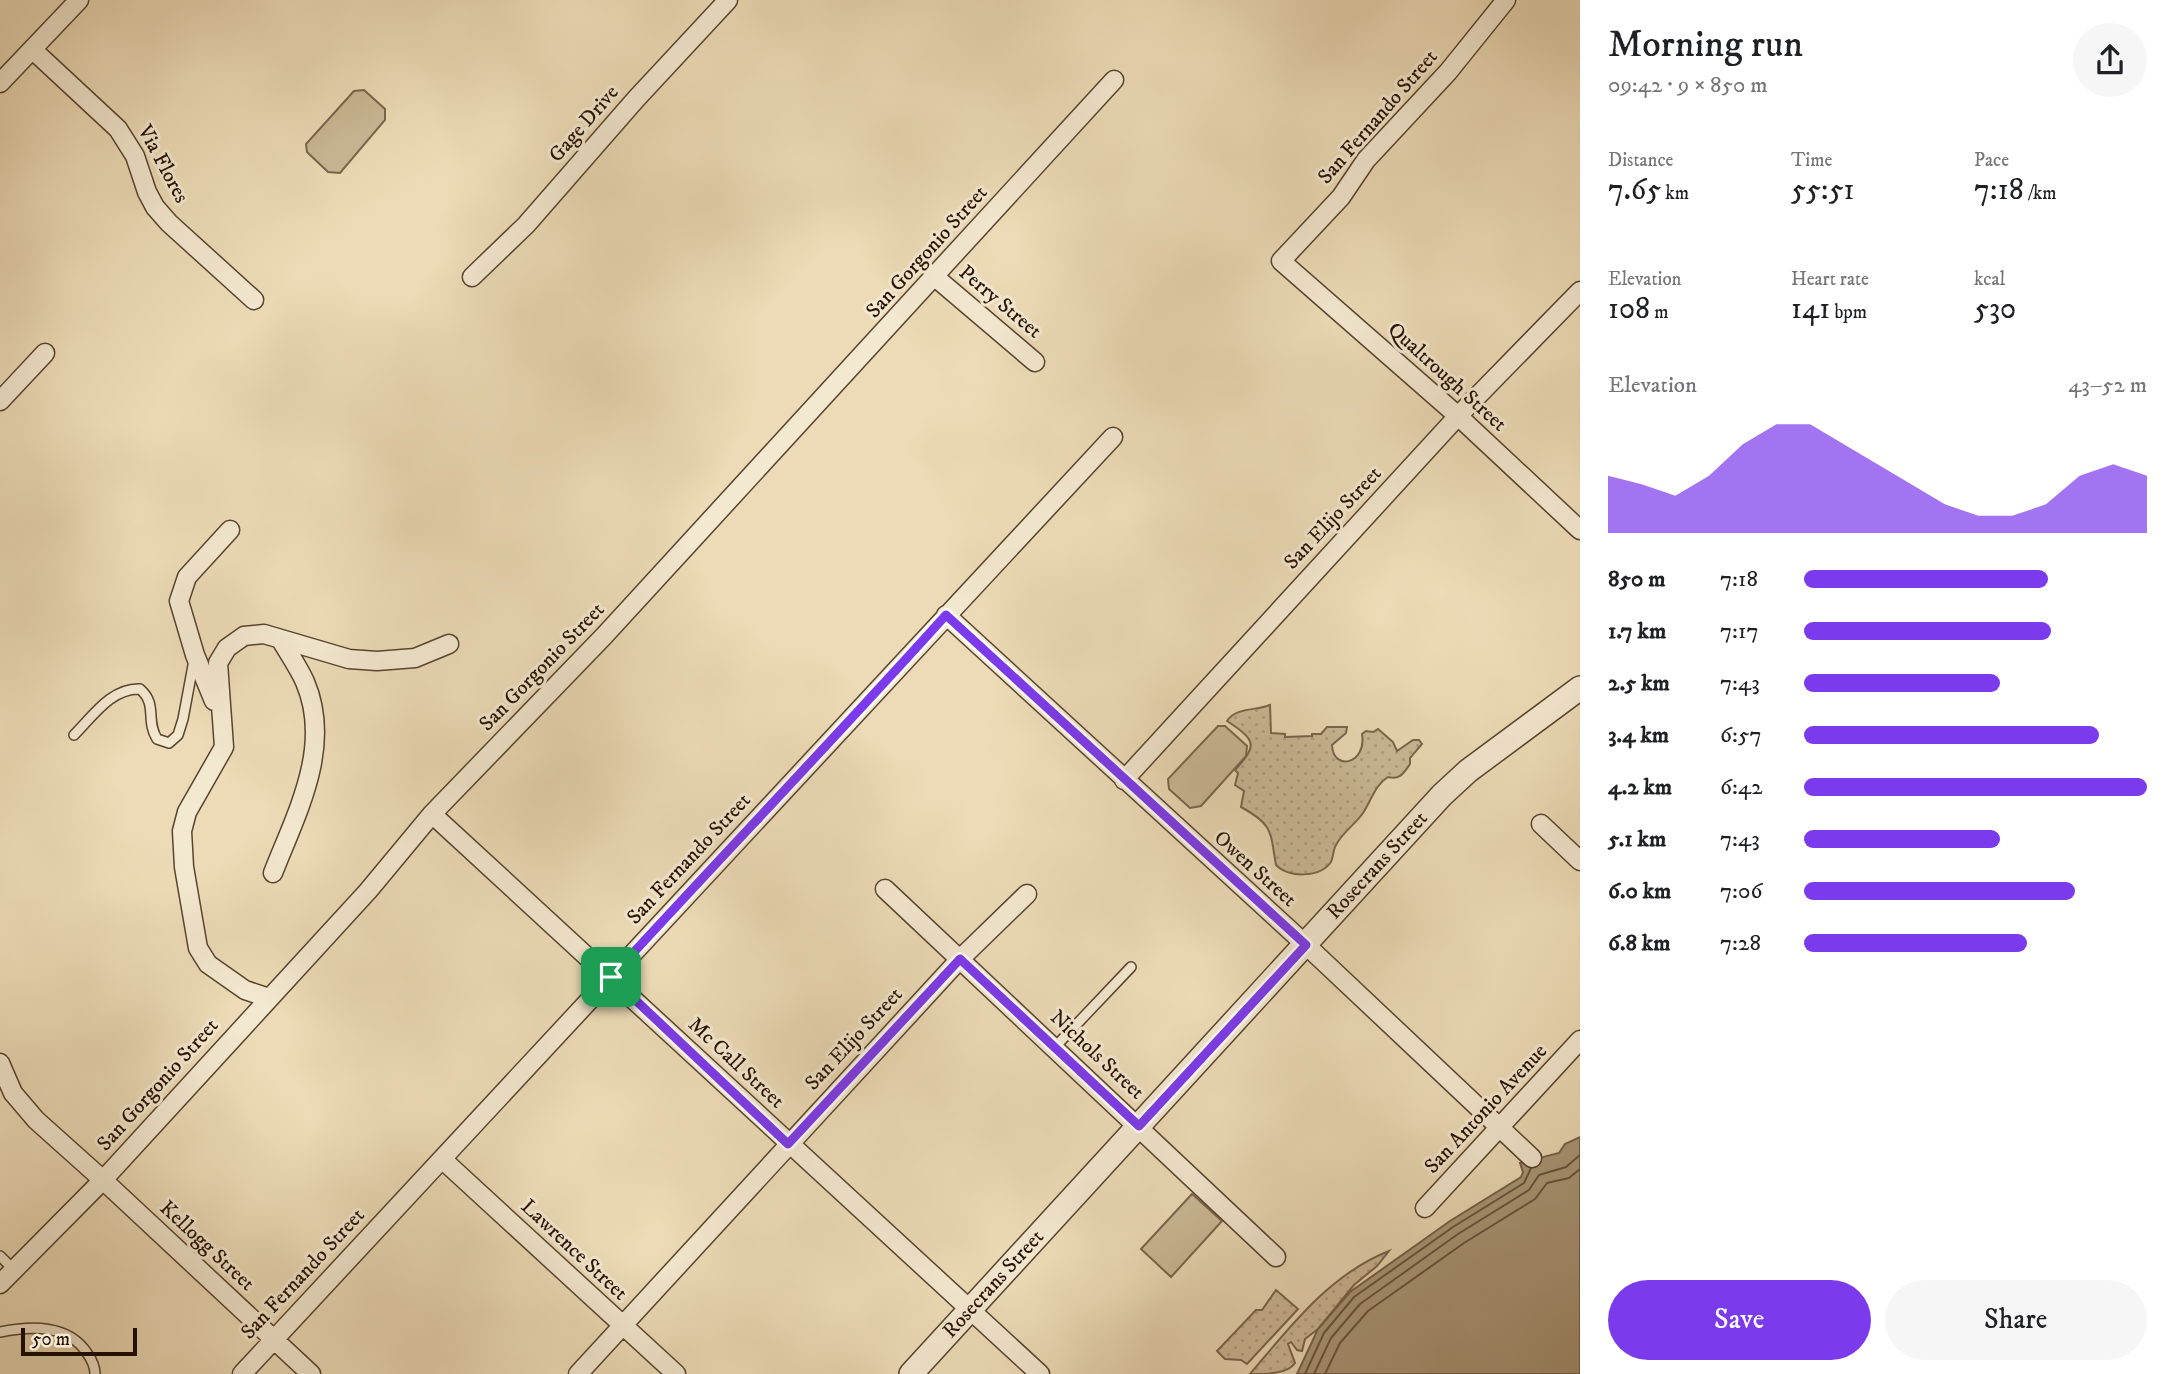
<!DOCTYPE html>
<html lang="en">
<head>
<meta charset="utf-8">
<style>
  :root { --surface:#fff; --page:#f6f6f6; --text:#202124; --muted:#757577; --accent:#7c3aed }
  body { margin:0; font-family:"IM FELL DW Pica",serif; background:var(--page); color:var(--text); height:100vh; display:flex; flex-direction:column; font-size:26px; white-space:nowrap }
  * { box-sizing:border-box; margin:0 }
  p { font-size:23px; color:var(--muted) }
  .icon { flex:none; width:38px; height:38px; fill:none; stroke:currentColor; stroke-width:2; stroke-linecap:round; stroke-linejoin:round }
  .map { position:relative; flex:1; overflow:hidden }
  .side { display:flex; flex-direction:column; background:var(--surface); width:595px }
  .side>* { flex:none }
  .scale { position:absolute; left:21px; bottom:18px; width:116px; box-sizing:border-box; padding-left:7px; border:4px solid #271202; border-top:0; font-size:19px; line-height:24px; white-space:nowrap; color:#271202; -webkit-text-stroke:5px #f3e8d0; paint-order:stroke }
  .pin { position:absolute; display:grid; place-items:center; width:60px; height:60px; color:#fff; margin:-30px; border-radius:14px; box-shadow:0 4px 10px #0006 }
  .round { display:grid; place-items:center; flex:none; width:74px; height:74px; border-radius:37px; background:var(--page) }
  .head { display:flex; align-items:center; justify-content:space-between; height:119px; padding:0 28px }
  h1 { font-size:38px; font-weight:600; line-height:52px }
  .metrics { display:grid; grid-template-columns:repeat(3,1fr); gap:10px; height:119px; padding:7px 28px }
  .metrics div { display:grid; align-content:center }
  .metrics b { font-size:30px; font-weight:600 }
  .metrics small { font-size:19px; font-weight:400 }
  .metrics p { font-size:19px }
  .chart { height:196px; padding:14px 28px }
  .chart p { display:flex; justify-content:space-between }
  .chart svg { width:100%; height:126px; margin-top:7px; fill:var(--accent); opacity:.7 }
  .action { display:flex; gap:14px; margin-top:auto; padding:14px 28px }
  .action a { flex:1; height:80px; border-radius:42px; background:var(--accent); color:#fff; font-size:28px; font-weight:600; line-height:80px; text-align:center }
  .action a+a { background:var(--page); color:var(--text) }
  ul { padding:0 28px; list-style:none; font-size:23px }
  li { display:grid; grid-template-columns:112px 84px 1fr; align-items:center; height:52px }
  li i { height:18px; border-radius:9px; background:var(--accent) }
  main { display:flex; flex:1; min-height:0 }
  .map>svg:first-child { display:block }
</style>
</head>
<body>
<main>
<div class="map">
<svg width="1580" height="1374" viewBox="0 0 1580 1374">
  <defs>
    <pattern id="grass-dots" width="8" height="8" patternUnits="userSpaceOnUse" patternTransform="scale(1.75)"><rect width="8" height="8" fill="#cbb997"/><path d="M2 2h.1M6 6h.1" fill="none" stroke="#ae9e80" stroke-width="1.8" stroke-linecap="round"/></pattern>
  </defs>
  <rect width="100%" height="100%" fill="#ecdbb6"/>
  <filter id="stains"><feTurbulence type="fractalNoise" baseFrequency=".00286" numOctaves="4"/><feColorMatrix values="0 0 0 0 .2 0 0 0 0 .09 0 0 0 0 .02 0 0 0 .5 -.17"/></filter>
  <radialGradient id="worn" r=".72"><stop offset=".6" stop-color="#630" stop-opacity="0"/><stop offset="1" stop-color="#630" stop-opacity=".3"/></radialGradient>
  <path fill="url(#grass-dots)" stroke="#79664c" stroke-width="2" d="M1270,705L1271,733L1285,734V737L1312,736V734H1321L1327,727H1347L1346,733L1332,745C1333,772 1367,764 1362,734L1366,731L1373,732L1378,729L1393,742L1397,751L1413,740H1419L1422,744L1410,758V764C1404,773 1400,780 1388,777C1375,785 1371,801 1363,813C1355,825 1341,833 1335,847C1333,852 1333,858 1331,862C1320,878 1288,878 1276,865C1270,832 1274,825 1241,807L1244,791L1235,785L1238,773L1235,770C1258,745 1256,740 1227,721C1236,707 1256,711 1270,705Z
    M1389,1251L1377,1266L1354,1285L1318,1329L1305,1339L1302,1351L1297,1350L1291,1342L1288,1344L1295,1363C1288,1374 1266,1374 1250,1374C1290,1327 1330,1274 1389,1251Z
    M1276,1290L1298,1309L1247,1364L1241,1360L1225,1359L1217,1351L1256,1310H1262Z"/>
  <path fill="#cbb997" stroke="#79664c" stroke-width="2" d="M364,90L385,109V120L340,173L328,172L307,152L306,144L354,91Z
    M1218,726H1225L1247,746L1246,756L1201,806L1190,808L1169,789L1168,779Z
    M1192,1194L1222,1221L1171,1277L1141,1249Z"/>
  <path fill="#a99779" stroke="#756249" stroke-width="2" d="M1580,1137V1374H1297L1318,1329L1350,1292L1450,1221L1521,1177L1523,1172L1520,1163L1559,1153L1565,1144Z"/>
  <g fill="none" stroke-linecap="round" stroke-linejoin="round">
    <path stroke="#68543e" stroke-width="2" d="M1305,1374L1324,1333L1354,1297L1453,1227L1524,1183L1531,1168
      M1314,1374L1331,1338L1360,1304L1458,1234L1529,1190L1539,1175L1566,1167L1580,1155
      M1325,1374L1340,1343L1368,1311L1464,1243L1535,1199L1547,1183L1569,1178L1580,1169"/>
    <defs>
      <path id="service" d="M74,735C93,716 111,688 140,689C158,705 145,719 157,739L169,743L178,735L183,719L194,660
        M1055,1047L1131,967
        M0,1256L14,1270
        M0,1332C31,1326 68,1324 87,1353C92,1360 95,1366 95,1374"/>
      <path id="minor" d="M1506,0L1448,72L1366,160L1341,197L1281,261L1458,416L1580,530
        M33,50L118,129L135,156L147,192L155,207L169,223L254,300
        M0,83L79,0
        M472,277L526,225L636,99L728,0
        M935,277L1035,362
        M0,401L45,353
        M946,615L1306,945L1532,1158
        M214,701L195,655L179,601L187,577L230,530
        M1124,780L1458,416L1580,291
        M432,814L1040,1374
        M1541,824L1580,861
        M273,873C296,814 333,747 305,682C299,668 289,654 281,640
        M885,889L1276,1257
        M269,998L245,990L208,964L198,948L184,867L182,831L187,812L224,747L218,663L227,648L244,636L264,634L349,659L377,661L415,658L449,644
        M0,1063L13,1093L36,1120L103,1180L311,1374
        M442,1159L676,1374
        M1425,1208L1580,1040
        M0,1284L103,1180L368,891L432,814L604,636L1114,80
        M242,1374L1113,437
        M578,1374L960,959L1027,894"/>
      <g id="tertiary">
        <path id="s1" d="M911,1374L1442,795L1468,771L1580,688"/>
      </g>
    </defs>
    <use href="#service" stroke="#58442f" stroke-width="12"/>
    <use href="#minor" stroke="#58442f" stroke-width="21"/>
    <use href="#tertiary" stroke="#58442f" stroke-width="26"/>
    <use href="#service" stroke="#f3e8d0" stroke-width="9"/>
    <use href="#minor" stroke="#f3e8d0" stroke-width="18"/>
    <use href="#tertiary" stroke="#f3e8d0" stroke-width="23"/>
  </g>
  <g fill="none" stroke-linecap="round" stroke-linejoin="round">
    <defs>
      <path id="route" d="M946,615L1306,945L1139,1126L960,959L788,1144L611,977C722,856 836,737 946,615Z"/>
    </defs>
    <use href="#route" stroke="#fff" stroke-width="14"/>
    <use href="#route" stroke="#7c3aed" stroke-width="9"/>
  </g>
  <g text-anchor="middle" dominant-baseline="central" stroke-width="6" stroke-linejoin="round" paint-order="stroke">
    <g font-size="21" fill="#271202" stroke="#f3e8d0">
      <text transform="translate(1378 117) rotate(-49)">San Fernando Street</text>
      <text transform="translate(584 124) rotate(-49)">Gage Drive</text>
      <text transform="translate(163 164) rotate(62)">Via Flores</text>
      <text transform="translate(927 252) rotate(-48)">San Gorgonio Street</text>
      <text transform="translate(1000 302) rotate(40)">Perry Street</text>
      <text transform="translate(1447 377) rotate(42)">Qualtrough Street</text>
      <text transform="translate(1333 518) rotate(-47)">San Elijo Street</text>
      <text transform="translate(542 667) rotate(-46)">San Gorgonio Street</text>
      <text transform="translate(689 859) rotate(-47)">San Fernando Street</text>
      <text stroke="none"><textPath href="#s1" startOffset="690">Rosecrans Street</textPath></text>
      <text transform="translate(1255 869) rotate(42)">Owen Street</text>
      <text transform="translate(854 1039) rotate(-47)">San Elijo Street</text>
      <text transform="translate(1097 1055) rotate(43)">Nichols Street</text>
      <text transform="translate(736 1063) rotate(43)">Mc Call Street</text>
      <text transform="translate(158 1085) rotate(-48)">San Gorgonio Street</text>
      <text transform="translate(1486 1109) rotate(-47)">San Antonio Avenue</text>
      <text transform="translate(207 1246) rotate(43)">Kellogg Street</text>
      <text transform="translate(574 1250) rotate(43)">Lawrence Street</text>
      <text transform="translate(303 1274) rotate(-47)">San Fernando Street</text>
      <text stroke="none"><textPath href="#s1" startOffset="122">Rosecrans Street</textPath></text>
    </g>
  </g>
  <rect width="100%" height="100%" filter="url(#stains)"/>
  <rect width="100%" height="100%" fill="url(#worn)"/>
</svg>
<div class="scale">50 m</div>
<div class="pin" style="left:611px;top:977px;background:#1e9e55"><svg class="icon" aria-label="arrive" viewBox="0 0 24 24"><path d="M6 21V4h12l-3 4 3 4H6"/></svg></div>
</div>
<section class="side">
<div class="head"><div><h1>Morning run</h1><p>09:42 · 9 × 850 m</p></div><a class="round"><svg class="icon" aria-label="share" viewBox="0 0 24 24"><path d="M12 15V3M7 8l5-5 5 5M5 13v7h14v-7"/></svg></a></div>
<div class="metrics">
<div><p>Distance</p><b>7.65<small> km</small></b></div>
<div><p>Time</p><b>55:51</b></div>
<div><p>Pace</p><b>7:18<small> /km</small></b></div>
</div>
<div class="metrics">
<div><p>Elevation</p><b>108<small> m</small></b></div>
<div><p>Heart rate</p><b>141<small> bpm</small></b></div>
<div><p>kcal</p><b>530</b></div>
</div>
<div class="chart"><p><span>Elevation</span>43–52 m</p>
<svg viewBox="0 0 160 44" preserveAspectRatio="none"><path d="M0 44V24L10 27L20 31L30 24L40 13L50 6L60 6L70 13L80 20L90 27L100 34L110 38L120 38L130 34L140 24L150 20L160 24V44z"/></svg>
</div>
<ul>
<li><b>850 m</b>7:18<i style="width:71%"></i></li>
<li><b>1.7 km</b>7:17<i style="width:72%"></i></li>
<li><b>2.5 km</b>7:43<i style="width:57%"></i></li>
<li><b>3.4 km</b>6:57<i style="width:86%"></i></li>
<li><b>4.2 km</b>6:42<i style="width:100%"></i></li>
<li><b>5.1 km</b>7:43<i style="width:57%"></i></li>
<li><b>6.0 km</b>7:06<i style="width:79%"></i></li>
<li><b>6.8 km</b>7:28<i style="width:65%"></i></li>
</ul>
<div class="action"><a>Save</a><a>Share</a></div>
</section>
</main>
</body>
</html>
